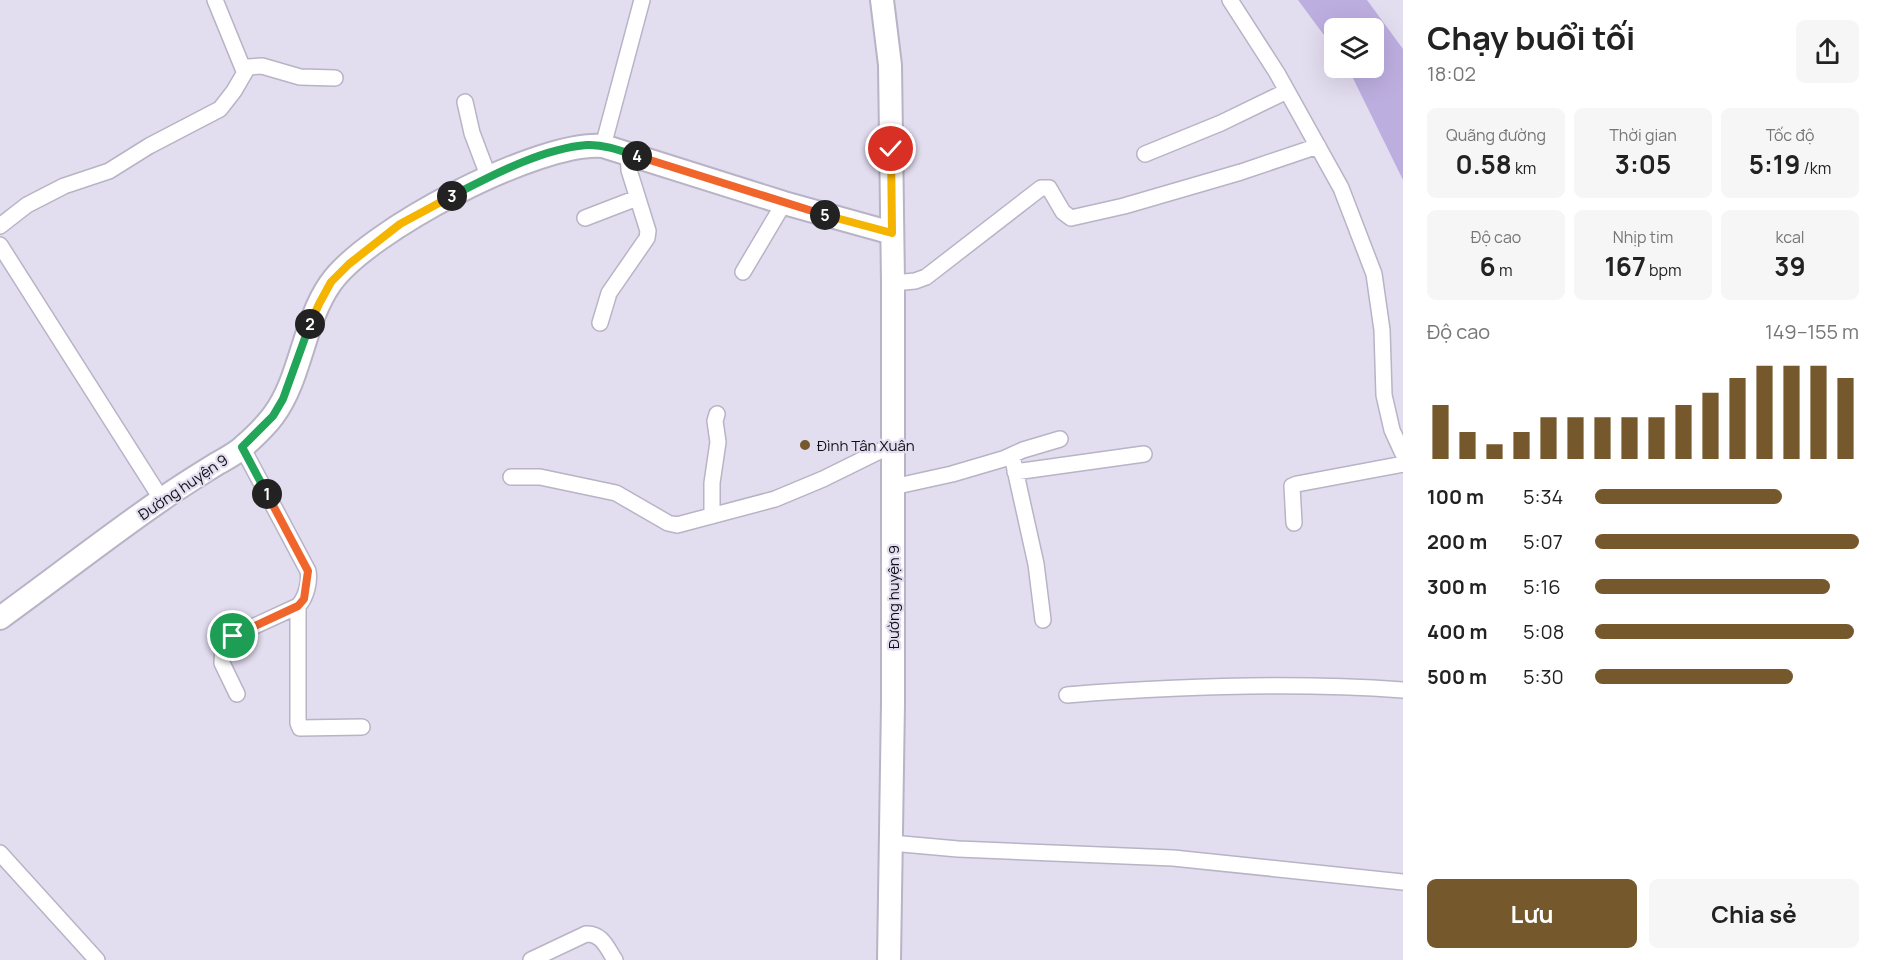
<!DOCTYPE html>
<html lang="vi">
<head>
<meta charset="utf-8">
<style>
  :root { --surface:#fff; --page:#f6f6f6; --text:#222; --muted:#767676; --accent:#75582c }
  body { margin:0; font-family:Manrope,sans-serif; background:var(--page); color:var(--text); height:100vh; display:flex; flex-direction:column; font-size:22px; white-space:nowrap }
  * { box-sizing:border-box; margin:0 }
  p { font-size:20px; color:var(--muted) }
  .icon { flex:none; width:33px; height:33px; fill:none; stroke:currentColor; stroke-width:2; stroke-linecap:round; stroke-linejoin:round }
  .map { position:relative; flex:1; overflow:hidden }
  .details { display:flex; flex-direction:column; background:var(--surface); width:480px }
  .details>* { flex:none }
  .buttons { position:absolute; left:1324px; top:18px; display:grid; gap:12px }
  .buttons a { display:grid; place-items:center; width:60px; height:60px; border-radius:9px; background:var(--surface); box-shadow:0 6px 24px #0002; font-size:30px }
  .pin { position:absolute; display:grid; place-items:center; width:51px; height:51px; color:#fff; margin:-26px; border:3px solid #fff; border-radius:50%; box-shadow:0 2px 6px #0007 }
  .km { position:absolute; width:30px; height:30px; margin:-15px; border-radius:50%; background:#222; color:#fff; font-size:16px; line-height:30px; text-align:center }
  .round { display:grid; place-items:center; flex:none; width:63px; height:63px; border-radius:9px; background:var(--page) }
  .headline { display:flex; align-items:center; justify-content:space-between; height:102px; padding:0 24px }
  h1 { font-size:33px; font-weight:700; line-height:45px }
  .figures { display:grid; grid-template-columns:repeat(3,1fr); gap:9px; height:102px; padding:6px 24px }
  .figures div { display:grid; align-content:center; border-radius:9px; background:var(--page); text-align:center }
  .figures b { font-size:26px; font-weight:700 }
  .figures small { font-size:16px; font-weight:400 }
  .figures p { font-size:16px }
  .chart { height:168px; padding:12px 24px }
  .chart p { display:flex; justify-content:space-between }
  .chart svg { width:100%; height:108px; margin-top:6px; stroke:var(--accent); stroke-width:6 }
  .action { display:flex; gap:12px; margin-top:auto; padding:12px 24px }
  .action a { flex:1; height:69px; border-radius:9px; background:var(--accent); color:#fff; font-size:24px; font-weight:700; line-height:69px; text-align:center }
  .action a+a { background:var(--page); color:var(--text) }
  ul { padding:0 24px; list-style:none; font-size:20px }
  li { display:grid; grid-template-columns:96px 72px 1fr; align-items:center; height:45px }
  li i { height:15px; border-radius:8px; background:var(--accent) }
  main { display:flex; flex:1; min-height:0 }
  .map>svg:first-child { display:block }
</style>
</head>
<body>
<main>
<div class="map">
<svg width="1403" height="960" viewBox="0 0 1403 960">
  <rect width="100%" height="100%" fill="#e3ddf0"/>
  <path fill="#bdaee0" d="M1298,0H1367L1403,49V180L1348,68H1374V28H1335V50Z"/>
  <g fill="none" stroke-linecap="round" stroke-linejoin="round">
    <defs>
      <path id="street" d="M215,0L244,71
        M1230,0L1277,73L1341,188L1374,274L1382,330L1384,395L1392,430L1403,454
        M465,102L472,133L489,178
        M603,146L642,0
        M1145,154L1221,123L1287,91
        M585,218L637,198
        M0,226L27,205L64,186L109,171L149,146L220,109L234,91L248,67L262,66L300,77L335,78
        M0,245L162,500
        M743,272L784,203
        M893,283L915,281L926,277L1041,188H1049L1063,212L1071,218L1124,206L1241,172L1318,146
        M600,323L609,293L647,238L648,231L629,170L628,153
        M1012,456L1036,564L1043,620
        M1015,472L1144,454
        M511,477H540L616,493L668,523L677,525L775,499L823,479L892,445
        M893,487L952,474L1003,459L1023,450L1060,439
        M712,516V483L718,442L715,421L717,414
        M1294,523L1292,486L1297,484L1403,464
        M298,606V723L300,728L362,727
        M237,694L222,663L223,645L233,636L298,606C306,598 310,582 308,571L242,447
        M1067,695C1179,686 1291,682 1403,690
        M891,843L958,849L1173,858L1403,882
        M0,853L97,960
        M531,960L586,934C602,933 607,948 615,960"/>
      <path id="secondary" d="M882,0L890,65L893,283V703L889,960
        M0,618C54,579 106,538 161,500C179,487 199,475 218,463C227,458 237,453 244,446C254,437 265,427 273,416C301,379 303,323 330,284C366,231 540,140 603,146L784,203L892,233"/>
    </defs>
    <use href="#street" stroke="#b8b3c5" stroke-width="18"/>
    <use href="#secondary" stroke="#b8b3c5" stroke-width="26"/>
    <use href="#street" stroke="#fff" stroke-width="15"/>
    <use href="#secondary" stroke="#fff" stroke-width="22"/>
  </g>
  <g fill="none" stroke-linecap="round" stroke-linejoin="round">
    <defs>
      <path id="split-1" d="M233,636L298,606L304,599L308,571L267,494"/>
      <path id="split-2" d="M267,494L242,447L273,416L283,399L310,324"/>
      <path id="split-3" d="M310,324L319,304L331,282L349,264L400,224L452,196"/>
      <path id="split-4" d="M452,196C491,176 543,148 587,145C604,144 622,151 637,156"/>
      <path id="split-5" d="M637,156L825,215"/>
      <path id="split-6" d="M825,215L892,233L891,149"/>
    </defs>
    <use href="#split-1" stroke="#fff" stroke-width="12"/>
    <use href="#split-2" stroke="#fff" stroke-width="12"/>
    <use href="#split-3" stroke="#fff" stroke-width="12"/>
    <use href="#split-4" stroke="#fff" stroke-width="12"/>
    <use href="#split-5" stroke="#fff" stroke-width="12"/>
    <use href="#split-6" stroke="#fff" stroke-width="12"/>
    <use href="#split-1" stroke="#f0652b" stroke-width="8"/>
    <use href="#split-2" stroke="#22a559" stroke-width="8"/>
    <use href="#split-3" stroke="#f5b400" stroke-width="8"/>
    <use href="#split-4" stroke="#22a559" stroke-width="8"/>
    <use href="#split-5" stroke="#f0652b" stroke-width="8"/>
    <use href="#split-6" stroke="#f5b400" stroke-width="8"/>
  </g>
  <circle fill="#75582c" stroke="#e3ddf0" stroke-width="2" cx="805" cy="445" r="6"/>
  <g text-anchor="middle" dominant-baseline="central" stroke-width="4.5" stroke-linejoin="round" paint-order="stroke">
    <g font-size="15" fill="#100f15" stroke="#e3ddf0" text-anchor="start">
      <text x="817" y="445">Đình Tân Xuân</text>
    </g>
    <g font-size="15" fill="#100f15" stroke="#e3ddf0">
      <text transform="translate(183 487) rotate(-34)">Đường huyện 9</text>
      <text transform="translate(893 597) rotate(-90)">Đường huyện 9</text>
    </g>
  </g>
</svg>
<div class="buttons">
<a><svg class="icon" aria-label="layers" viewBox="0 0 24 24"><path d="M12 4l9 5-9 5-9-5zM3 14l9 5 9-5"/></svg></a>
</div>
<div class="pin" style="left:233px;top:636px;background:#1e9e55"><svg class="icon" aria-label="arrive" viewBox="0 0 24 24"><path d="M6 21V4h12l-3 4 3 4H6"/></svg></div>
<div class="pin" style="left:891px;top:149px;background:#d93025"><svg class="icon" aria-label="check" viewBox="0 0 24 24"><path d="M5 12l5 5 9-10"/></svg></div>
<b class="km" style="left:267px;top:494px">1</b>
<b class="km" style="left:310px;top:324px">2</b>
<b class="km" style="left:452px;top:196px">3</b>
<b class="km" style="left:637px;top:156px">4</b>
<b class="km" style="left:825px;top:215px">5</b>
</div>
<section class="details">
<div class="headline"><div><h1>Chạy buổi tối</h1><p>18:02</p></div><a class="round"><svg class="icon" aria-label="share" viewBox="0 0 24 24"><path d="M12 15V3M7 8l5-5 5 5M5 13v7h14v-7"/></svg></a></div>
<div class="figures">
<div><p>Quãng đường</p><b>0.58<small> km</small></b></div>
<div><p>Thời gian</p><b>3:05</b></div>
<div><p>Tốc độ</p><b>5:19<small> /km</small></b></div>
</div>
<div class="figures">
<div><p>Độ cao</p><b>6<small> m</small></b></div>
<div><p>Nhịp tim</p><b>167<small> bpm</small></b></div>
<div><p>kcal</p><b>39</b></div>
</div>
<div class="chart"><p><span>Độ cao</span>149–155 m</p>
<svg viewBox="0 0 160 44" preserveAspectRatio="none"><path d="M5 44V22M15 44V33M25 44V38M35 44V33M45 44V27M55 44V27M65 44V27M75 44V27M85 44V27M95 44V22M105 44V17M115 44V11M125 44V6M135 44V6M145 44V6M155 44V11"/></svg>
</div>
<ul>
<li><b>100 m</b>5:34<i style="width:71%"></i></li>
<li><b>200 m</b>5:07<i style="width:100%"></i></li>
<li><b>300 m</b>5:16<i style="width:89%"></i></li>
<li><b>400 m</b>5:08<i style="width:98%"></i></li>
<li><b>500 m</b>5:30<i style="width:75%"></i></li>
</ul>
<div class="action"><a>Lưu</a><a>Chia sẻ</a></div>
</section>
</main>
</body>
</html>
